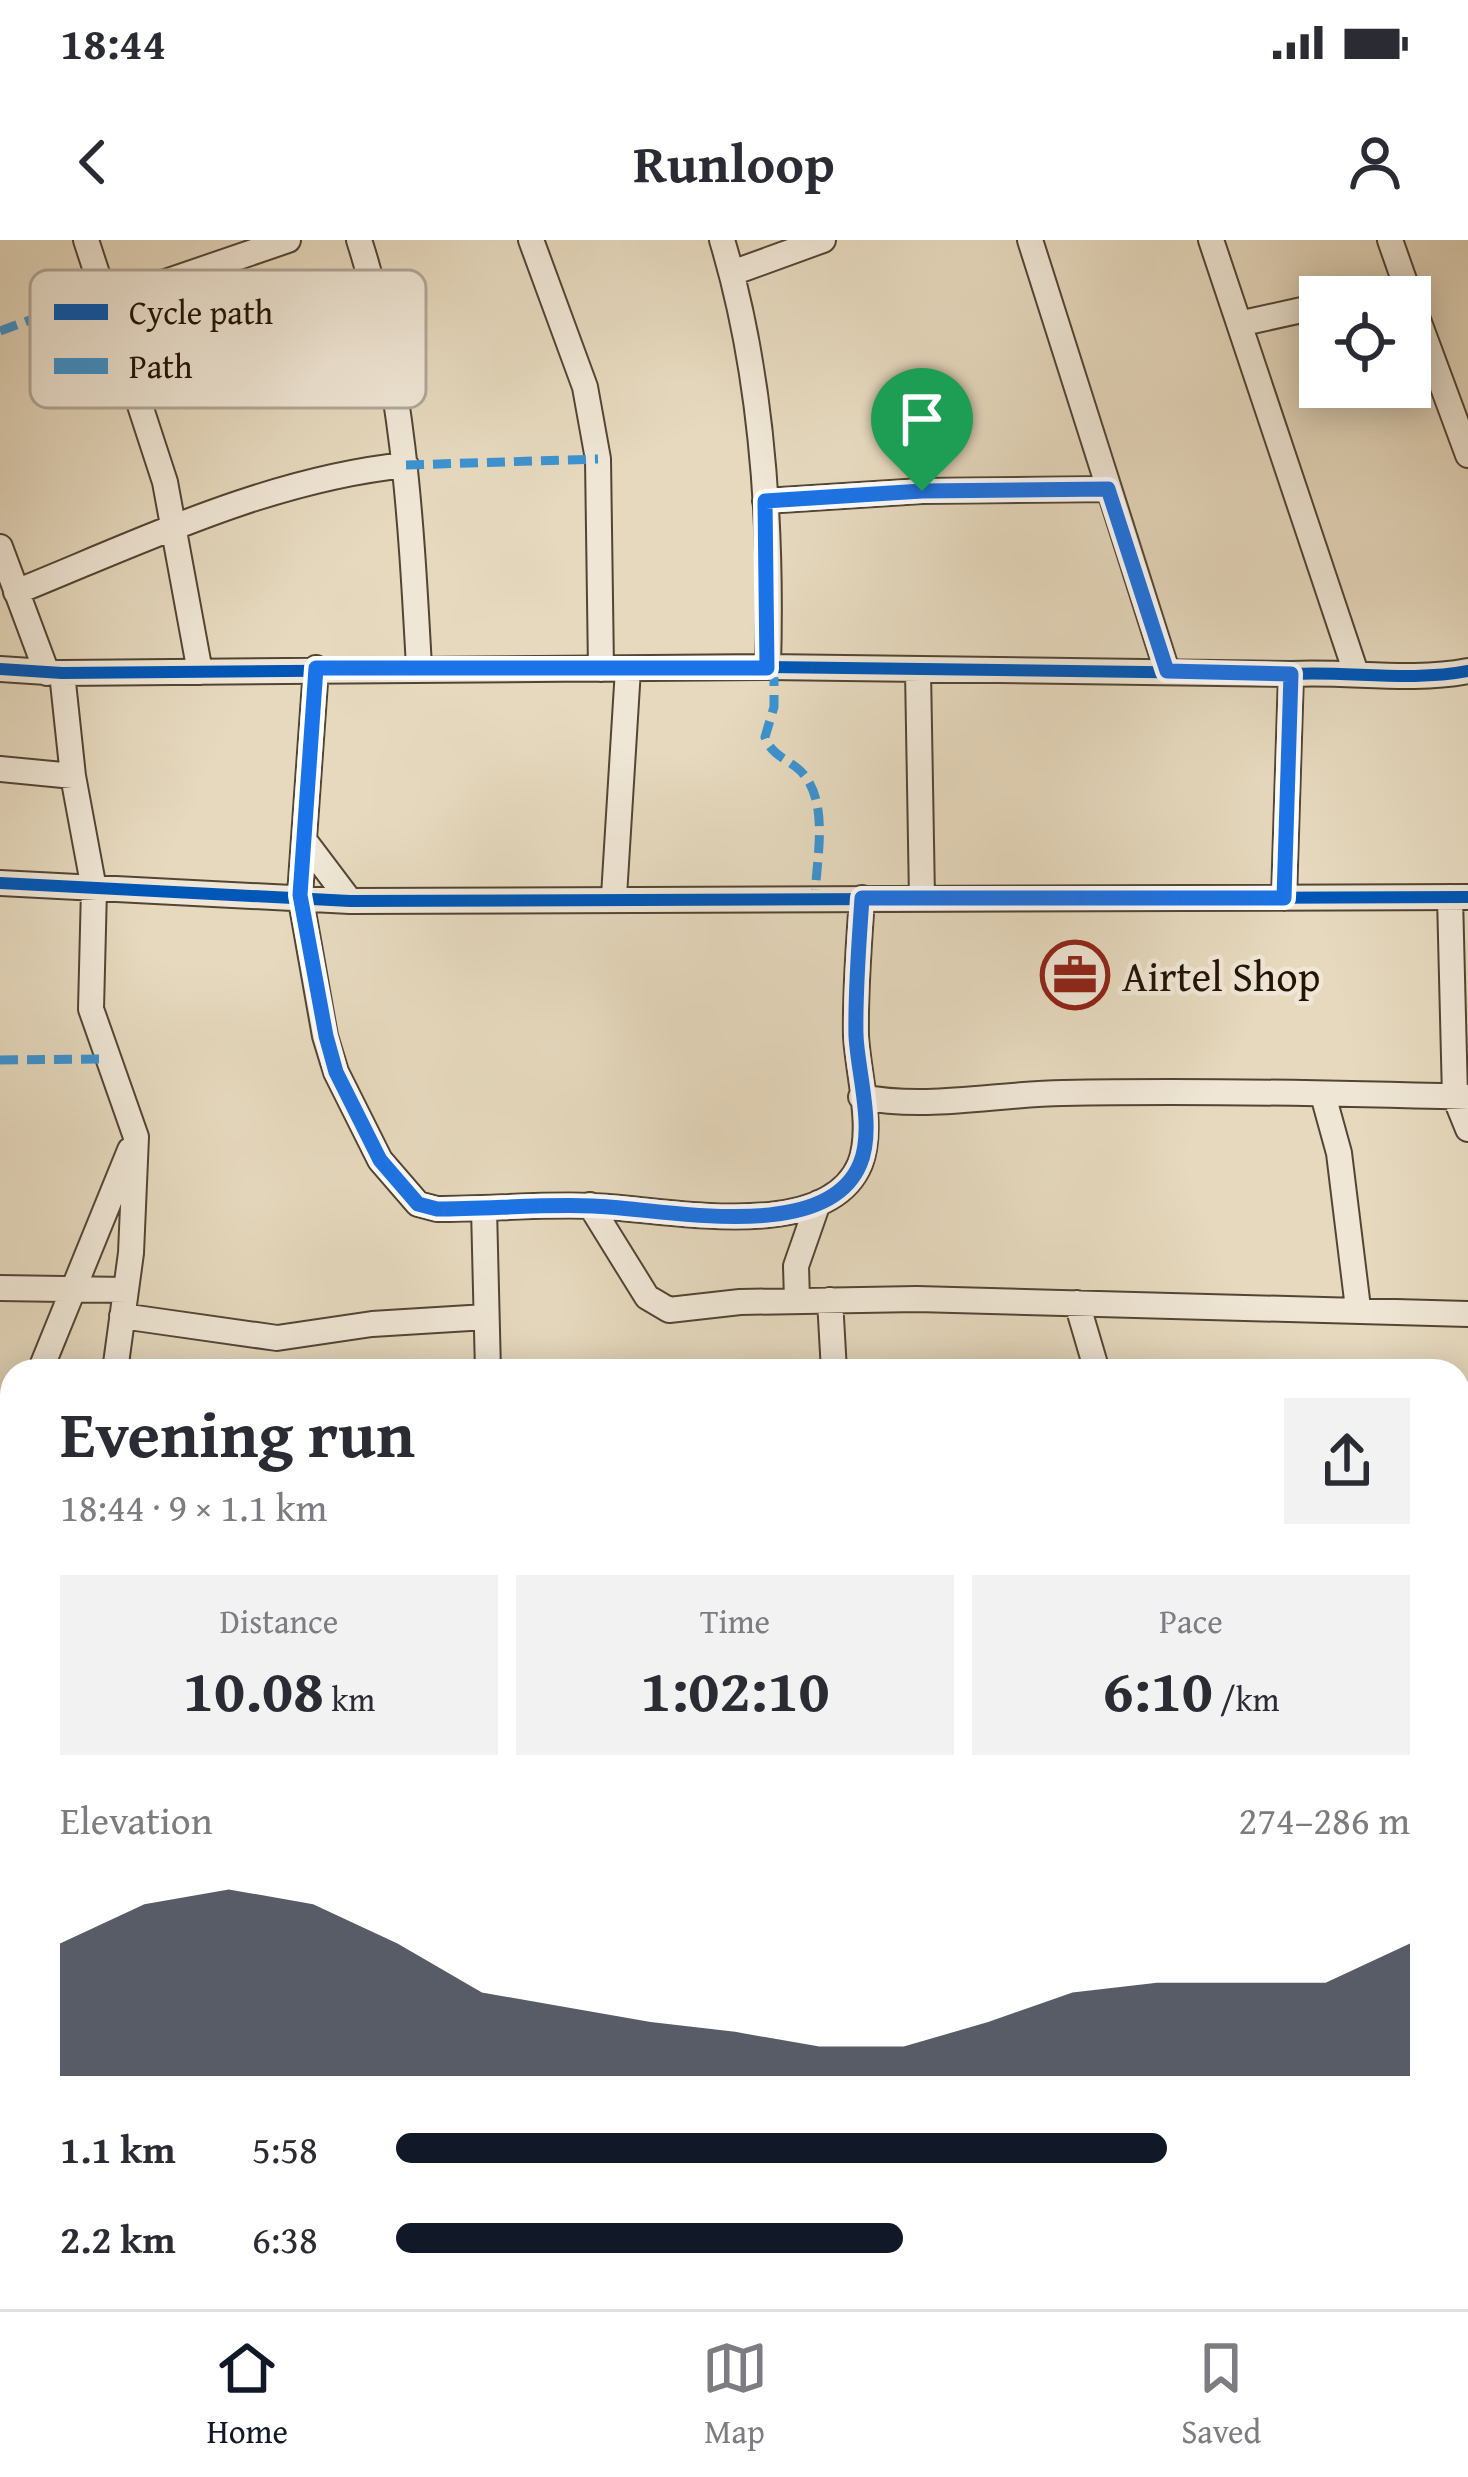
<!DOCTYPE html>
<html lang="en">
<head>
<meta charset="utf-8">
<style>
  :root { --surface:#fff; --page:#f2f2f3; --text:#2b2b33; --muted:#7c7c81; --line:#e1e1e2; --accent:#111827 }
  body { margin:0; font-family:"Gentium Book Plus",serif; background:var(--page); color:var(--text); height:100vh; display:flex; flex-direction:column; font-size:45px; white-space:nowrap }
  * { box-sizing:border-box; margin:0 }
  p { font-size:39px; color:var(--muted) }
  .icon { flex:none; width:66px; height:66px; fill:none; stroke:currentColor; stroke-width:2; stroke-linecap:round; stroke-linejoin:round }
  .map { position:relative; flex:1; overflow:hidden }
  .panel { position:absolute; left:0px; top:1119px; width:1470px; height:951px; display:flex; flex-direction:column; background:var(--surface); border-radius:36px 36px 0 0; box-shadow:0 6px 30px #0003 }
  .panel>* { flex:none }
  .fabs { position:absolute; left:1299px; top:36px; display:grid; gap:24px }
  .fabs a { display:grid; place-items:center; width:132px; height:132px; border-radius:0px; background:var(--surface); box-shadow:0 6px 30px #0003; font-size:60px }
  .pin { position:absolute; display:grid; place-items:center; width:102px; height:102px; color:#fff; margin:-123px -51px; border-radius:50% 50% 50% 0; rotate:-45deg; box-shadow:0 0 12px #0007 }
  .pin .icon { rotate:45deg }
  .round { display:grid; place-items:center; flex:none; width:126px; height:126px; border-radius:0px; background:var(--page) }
  .overview { display:flex; align-items:center; justify-content:space-between; height:204px; padding:0 60px }
  h1 { font-size:66px; font-weight:600; line-height:90px }
  .figures { display:grid; grid-template-columns:repeat(3,1fr); gap:18px; height:204px; padding:12px 60px }
  .figures div { display:grid; align-content:center; border-radius:0px; background:var(--page); text-align:center }
  .figures b { font-size:60px; font-weight:600 }
  .figures small { font-size:33px; font-weight:400 }
  .figures p { font-size:33px }
  .chart { height:336px; padding:24px 60px }
  .chart p { display:flex; justify-content:space-between }
  .chart svg { width:100%; height:216px; margin-top:12px; fill:var(--accent); opacity:.7 }
  ul { padding:0 60px; list-style:none; font-size:39px }
  li { display:grid; grid-template-columns:192px 144px 1fr; align-items:center; height:90px }
  li i { height:30px; border-radius:15px; background:var(--accent) }
  .status { display:flex; justify-content:space-between; align-items:center; height:84px; padding:0 60px; background:var(--surface); direction:ltr }
  .status svg { height:33px; fill:currentColor }
  header { display:flex; justify-content:space-between; align-items:center; height:156px; padding:0 60px; background:var(--surface); font-size:54px; font-weight:600 }
  .tabs { display:flex; justify-content:space-around; align-items:center; height:168px; border-top:3px solid var(--line); background:var(--surface); font-size:33px; color:var(--muted) }
  .tabs a { display:grid; justify-items:center; gap:6px }
  .tabs .active { color:var(--accent) }
  .map>svg:first-child { display:block }
</style>
</head>
<body>
<div class="status"><b>18:44</b><svg viewBox="0 0 49 12"><path d="M0 12V9h3v3zM5 12V6h3v6zM10 12V3h3v9zM15 12V0h3v12zM26 1h20v11H26zM47 4h2v5h-2z"/></svg></div>
<header><svg class="icon" aria-label="back" viewBox="0 0 24 24"><path d="M15 5l-7 7 7 7"/></svg>Runloop<svg class="icon" aria-label="person" viewBox="0 0 24 24"><circle cx="12" cy="8" r="4"/><path d="M4 21q1-7 8-7t8 7"/></svg></header>
<div class="map">
<svg width="1468" height="2069" viewBox="0 0 1468 2069">
  <rect width="100%" height="100%" fill="#e6d9be"/>
  <filter id="stains"><feTurbulence type="fractalNoise" baseFrequency=".00167" numOctaves="4"/><feColorMatrix values="0 0 0 0 .2 0 0 0 0 .09 0 0 0 0 .02 0 0 0 .5 -.17"/></filter>
  <radialGradient id="worn" r=".72"><stop offset=".6" stop-color="#630" stop-opacity="0"/><stop offset="1" stop-color="#630" stop-opacity=".3"/></radialGradient>
  <g fill="none" stroke-linecap="round" stroke-linejoin="round">
    <defs>
      <path id="minor" d="M86,0L165,242L200,432
        M359,0C404,139 411,282 419,427
        M531,0L585,147L598,219L601,429
        M722,0C763,136 772,286 768,427
        M1030,0L1167,431
        M1211,0L1355,430
        M1390,0L1410,57
        M732,33L823,0
        M1362,57L1406,47
        M1410,58L1468,215
        M104,63L288,0
        M1243,83L1320,66
        M765,261L922,251L1108,249
        M0,307L47,433
        M16,352C142,301 269,239 406,225
        M316,428L300,655L325,796L336,832L380,920L418,964L437,969C489,969 541,964 593,966C660,968 826,1006 860,924C874,888 858,834 856,796C855,750 859,704 862,658
        M0,429L62,433L768,427L1291,434C1350,431 1411,442 1468,431
        M918,431L922,658
        M62,433L73,536L94,649L91,769L136,897L131,1013L115,1131
        M0,529L73,536
        M307,604L350,661
        M0,643L350,661L1468,657
        M614,656L628,429
        M1450,657L1455,857L1468,889
        M1284,658L1291,434
        M1323,855L1339,913L1358,1068
        M861,857C928,870 995,854 1063,853C1198,850 1333,853 1468,857
        M590,965L647,1057L669,1070L740,1062L917,1059L1468,1074
        M484,969L488,1131
        M0,1048L126,1050
        M797,1060L796,1026L818,963
        M830,1060L834,1131
        M1077,1063L1097,1131
        M122,1076L277,1098L372,1084L486,1077
        M40,1131L130,910
        M0,1234L12,1204
        M1458,1379H1468
        M1458,1695H1468
        M0,1800L12,1805
        M1458,1899L1468,1900
        M593,2058L609,2069
        M834,2058L851,2069
        M98,2069L104,2058
        M425,2069L431,2058
        M1052,2069V2058"/>
    </defs>
    <use href="#minor" stroke="#534534" stroke-width="28"/>
    <use href="#minor" stroke="#efe6d5" stroke-width="24"/>
    <path stroke="#3b93d1" stroke-width="9" stroke-dasharray="18 9" stroke-linecap="butt" d="M189,34L317,139L392,129
      M0,91L101,54
      M406,225L598,219
      M774,428V467L765,497C772,518 793,520 805,536C829,568 816,621 815,658
      M0,820L107,819
      M0,1384L12,1399
      M0,1659L12,1653
      M0,1921L12,1920
      M1458,2046H1468
      M277,2058L284,2069
      M1263,2069L1270,2058"/>
    <defs>
      <path id="cycleway" d="M0,429L62,433L768,427L1291,434C1350,431 1411,442 1468,431
        M0,643L350,661L1468,657"/>
    </defs>
    <use href="#cycleway" stroke="#efe6d5" stroke-width="20"/>
    <use href="#cycleway" stroke="#0057b8" stroke-width="12"/>
  </g>
  <g fill="none" stroke-linecap="round" stroke-linejoin="round">
    <defs>
      <path id="route" d="M1108,249L1167,431L1291,434L1284,658H862C859,704 855,750 856,796C858,834 875,889 860,924C826,1006 660,968 593,966C541,964 489,969 437,969L418,964L380,920L336,832L326,796L300,655L316,428H767L765,261L922,251Z"/>
    </defs>
    <use href="#route" stroke="#fff" stroke-width="24"/>
    <use href="#route" stroke="#1a73e8" stroke-width="15"/>
  </g>
  <defs>
    <symbol id="office-ring" viewBox="-11 -11 22 22"><circle r="9.5" fill="#efe6d5" stroke="#8f2418" stroke-width="1.5"/><path d="M-6-3h4V-5.5h4V-3h4V5H-6ZM-1-4.5V-3h2v-1.5ZM-6 0V1H6V0Z" fill="#8f2418"/></symbol>
  </defs>
  <g fill-rule="evenodd">
    <use href="#office-ring" x="1037" y="697" width="76" height="76"/>
  </g>
  <g text-anchor="middle" dominant-baseline="central" stroke-width="9" stroke-linejoin="round" paint-order="stroke">
    <g font-size="42" fill="#221406" stroke="#efe6d5" text-anchor="start">
      <text x="1122" y="735">Airtel Shop</text>
    </g>
  </g>
  <rect x="30" y="30" width="396" height="138" rx="18" fill="#efe6d5" stroke="#b2a797" stroke-width="3"/>
  <rect x="54" y="64" width="54" height="16" fill="#0057b8"/>
  <rect x="54" y="118" width="54" height="16" fill="#3b93d1"/>
  <g font-size="33" fill="#221406">
    <text x="129" y="84">Cycle path</text>
    <text x="129" y="138">Path</text>
  </g>
  <rect width="100%" height="100%" filter="url(#stains)"/>
  <rect width="100%" height="100%" fill="url(#worn)"/>
</svg>
<div class="fabs">
<a><svg class="icon" aria-label="locate" viewBox="0 0 24 24"><circle cx="12" cy="12" r="6"/><path d="M12 2v4M12 18v4M2 12h4M18 12h4"/></svg></a>
</div>
<div class="pin" style="left:922px;top:251px;background:#1e9e55"><svg class="icon" aria-label="arrive" viewBox="0 0 24 24"><path d="M6 21V4h12l-3 4 3 4H6"/></svg></div>
<section class="panel">
<div class="overview"><div><h1>Evening run</h1><p>18:44 · 9 × 1.1 km</p></div><a class="round"><svg class="icon" aria-label="share" viewBox="0 0 24 24"><path d="M12 15V3M7 8l5-5 5 5M5 13v7h14v-7"/></svg></a></div>
<div class="figures">
<div><p>Distance</p><b>10.08<small> km</small></b></div>
<div><p>Time</p><b>1:02:10</b></div>
<div><p>Pace</p><b>6:10<small> /km</small></b></div>
</div>
<div class="chart"><p><span>Elevation</span>274–286 m</p>
<svg viewBox="0 0 160 44" preserveAspectRatio="none"><path d="M0 44V17L10 9L20 6L30 9L40 17L50 27L60 30L70 33L80 35L90 38L100 38L110 33L120 27L130 25L140 25L150 25L160 17V44z"/></svg>
</div>
<ul>
<li><b>1.1 km</b>5:58<i style="width:76%"></i></li>
<li><b>2.2 km</b>6:38<i style="width:50%"></i></li>
</ul>
</section>
</div>
<nav class="tabs">
<a class="active"><svg class="icon" aria-label="home" viewBox="0 0 24 24"><path d="M3 11l9-7 9 7M6 9v11h12V9"/></svg>Home</a>
<a><svg class="icon" aria-label="map" viewBox="0 0 24 24"><path d="M3 6l6-2 6 2 6-2v14l-6 2-6-2-6 2zM9 4v14M15 6v14"/></svg>Map</a>
<a><svg class="icon" aria-label="saved" viewBox="0 0 24 24"><path d="M7 4h10v16l-5-4-5 4z"/></svg>Saved</a>
</nav>
</body>
</html>
